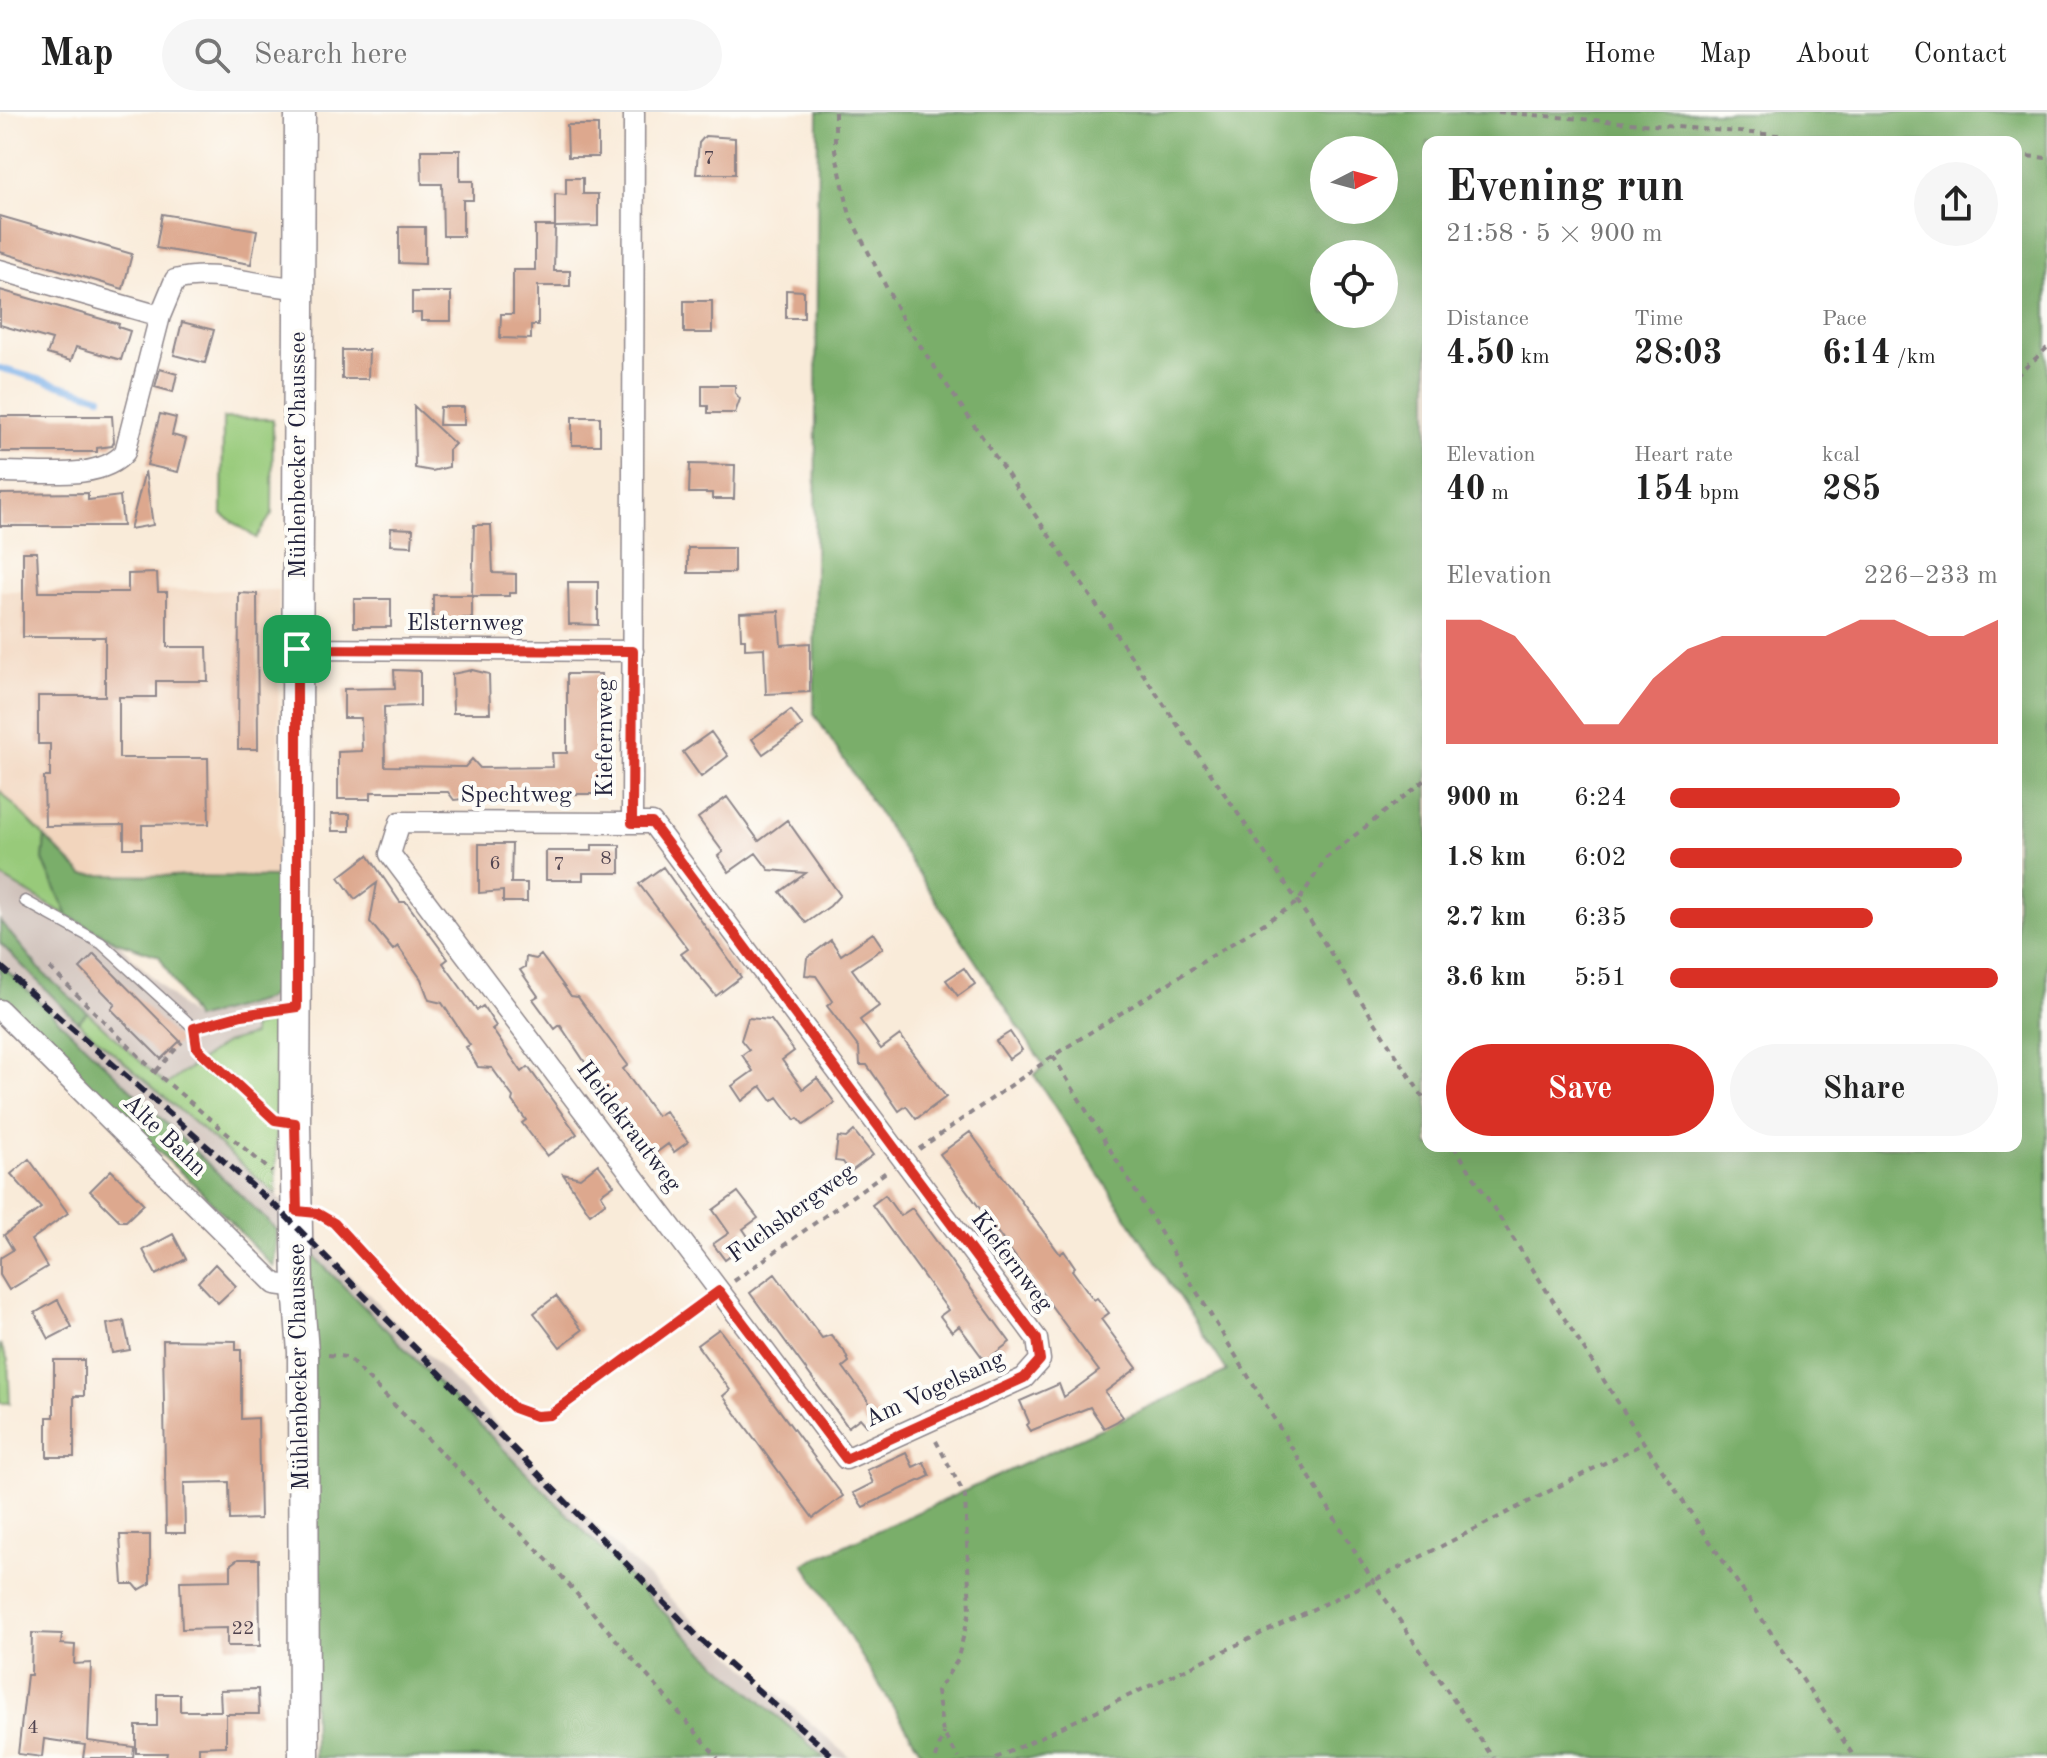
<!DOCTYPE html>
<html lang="en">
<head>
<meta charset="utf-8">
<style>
  :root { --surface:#fff; --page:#f6f6f6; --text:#222; --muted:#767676; --line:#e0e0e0; --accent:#d93025 }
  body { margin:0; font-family:"Old Standard TT",serif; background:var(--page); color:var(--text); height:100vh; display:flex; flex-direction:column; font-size:30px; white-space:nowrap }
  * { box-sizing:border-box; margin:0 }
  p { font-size:26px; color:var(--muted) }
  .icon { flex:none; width:44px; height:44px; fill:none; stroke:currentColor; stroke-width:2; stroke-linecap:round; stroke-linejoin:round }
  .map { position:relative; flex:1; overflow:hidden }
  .drawer { position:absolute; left:1422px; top:24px; width:600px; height:1016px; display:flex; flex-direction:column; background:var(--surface); border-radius:16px; box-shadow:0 8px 32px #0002 }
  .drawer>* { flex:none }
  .needle { width:52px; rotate:84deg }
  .controls { position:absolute; left:1310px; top:24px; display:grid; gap:16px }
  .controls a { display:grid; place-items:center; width:88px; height:88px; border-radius:50%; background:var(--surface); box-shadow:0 8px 32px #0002; font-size:40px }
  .pin { position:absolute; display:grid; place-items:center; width:68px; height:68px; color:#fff; margin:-34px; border-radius:16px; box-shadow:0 4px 12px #0006 }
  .round { display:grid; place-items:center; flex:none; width:84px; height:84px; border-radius:42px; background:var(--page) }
  .head { display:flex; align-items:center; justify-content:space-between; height:136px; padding:0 24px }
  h1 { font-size:44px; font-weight:700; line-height:60px }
  .metrics { display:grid; grid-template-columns:repeat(3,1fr); gap:12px; height:136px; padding:8px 24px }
  .metrics div { display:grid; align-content:center }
  .metrics b { font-size:34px; font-weight:700 }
  .metrics small { font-size:22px; font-weight:400 }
  .metrics p { font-size:22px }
  .chart { height:224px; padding:16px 24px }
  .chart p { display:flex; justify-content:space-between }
  .chart svg { width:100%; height:144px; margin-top:8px; fill:var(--accent); opacity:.7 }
  .button { display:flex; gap:16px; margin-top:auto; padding:16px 24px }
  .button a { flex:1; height:92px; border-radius:48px; background:var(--accent); color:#fff; font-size:32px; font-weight:700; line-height:92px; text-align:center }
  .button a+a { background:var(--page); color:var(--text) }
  ul { padding:0 24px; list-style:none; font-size:26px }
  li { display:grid; grid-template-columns:128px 96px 1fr; align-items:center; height:60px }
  li i { height:20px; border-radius:10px; background:var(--accent) }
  header { display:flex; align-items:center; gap:48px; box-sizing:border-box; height:112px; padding:0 40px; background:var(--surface); border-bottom:2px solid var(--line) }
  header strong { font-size:38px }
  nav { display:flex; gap:44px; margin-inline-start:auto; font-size:28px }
  .search { width:560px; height:72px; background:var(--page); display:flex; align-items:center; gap:20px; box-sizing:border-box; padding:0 28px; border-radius:44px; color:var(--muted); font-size:30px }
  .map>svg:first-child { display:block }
</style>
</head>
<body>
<header>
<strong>Map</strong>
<div class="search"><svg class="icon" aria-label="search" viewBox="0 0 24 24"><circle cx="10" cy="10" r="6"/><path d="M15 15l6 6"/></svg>Search here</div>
<nav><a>Home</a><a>Map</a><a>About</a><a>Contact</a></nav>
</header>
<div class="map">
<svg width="2047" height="1646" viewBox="0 0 2047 1646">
  <rect width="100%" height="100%" fill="#fdfcf7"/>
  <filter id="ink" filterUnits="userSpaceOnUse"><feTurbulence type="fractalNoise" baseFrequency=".0125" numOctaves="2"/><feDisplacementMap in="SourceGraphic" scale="16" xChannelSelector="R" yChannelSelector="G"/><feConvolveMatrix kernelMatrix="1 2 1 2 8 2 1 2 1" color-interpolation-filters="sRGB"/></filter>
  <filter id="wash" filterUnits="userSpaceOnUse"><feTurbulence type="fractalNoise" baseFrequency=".006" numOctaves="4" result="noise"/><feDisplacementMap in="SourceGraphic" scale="32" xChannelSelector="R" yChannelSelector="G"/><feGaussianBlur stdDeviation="1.8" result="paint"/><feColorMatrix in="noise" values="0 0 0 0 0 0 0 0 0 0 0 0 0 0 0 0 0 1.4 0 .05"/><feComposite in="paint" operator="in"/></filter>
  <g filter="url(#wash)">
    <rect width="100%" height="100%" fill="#f9ebd9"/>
    <path fill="#f2d5bd" d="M279,478L278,765L83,763L0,679V479Z"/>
    <path fill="#cfc1ba" d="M0,763L117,830L194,907L267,887L277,877L276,1082L327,1140L622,1440L709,1523L851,1646H825L694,1531L305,1135L277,1118L0,852Z"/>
    <path fill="#98ca7a" stroke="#5d765a" stroke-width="2" d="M223,306L273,307L272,402L256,426L222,402Z
      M0,679L45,725L43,748L68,804L0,764Z
      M87,900L166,973L225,931L253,923L252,916L267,911V907L277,912L276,1082L78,910Z
      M0,1232L8,1248L10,1291H0Z"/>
    <path fill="#7aae6a" stroke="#4e6852" stroke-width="2" fill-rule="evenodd" d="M818,0H2047V1646H925L804,1452L1227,1259L1034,963L1044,954L814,602ZM1428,30H2016V1034H1428ZM1324,38H1384V98H1324ZM1324,142H1384V202H1324Z
      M45,725L83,763L278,765L277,877L267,887L195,907L159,844L117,830L68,804L43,748Z
      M0,809L43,861L87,900L78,910L0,831Z
      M0,852L277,1118L274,1156L202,1080L0,893Z
      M305,1135L694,1531L825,1646H314Z"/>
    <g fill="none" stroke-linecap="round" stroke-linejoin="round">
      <path stroke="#7bb0e9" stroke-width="6" d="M0,256L101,285"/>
    </g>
    <g id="blocks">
      <path fill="#dda88e" d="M567,13H598V45H568Z
        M705,24L735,26V62H696L699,31Z
        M421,38H460V69H473V88H463V124H443L442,72H422Z
        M566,66H583V82H598V114L555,115V82L566,83Z
        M162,102L257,118L251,152L156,136Z
        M0,104L132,142L123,177L0,140Z
        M535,114H555L554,159H570V174H538V213H531V227L500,226L501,202H513V158H535Z
        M399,115H425V152L399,151Z
        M0,178L119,212L118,215L130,219L121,248L76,235L71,249L47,242L52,228L0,213Z
        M786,178L804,179V206H786Z
        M412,180H451V209H421V201H412Z
        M684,189H712V221H684Z
        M182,210L214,218L205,251L174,243Z
        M342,238H369L368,267H342Z
        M160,257L177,262L173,280L155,275Z
        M702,273H735V281L740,287L735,301H708V294H702Z
        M414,294L455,332L449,338V355L432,359L415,356Z
        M440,295H464V313H439Z
        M160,302L176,306L172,323L186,327L178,360L147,353Z
        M0,304H112L114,330L112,334L97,336V340H0Z
        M572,305H600V333H572Z
        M690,352L735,353L734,387H712V381H689Z
        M145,359L153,413L130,417Z
        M88,381V388L120,384L123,414H0V382Z
        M474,413H491L493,461L516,462V481H509V484H472V506H463L462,515H433V483H472Z
        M391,416L413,417L412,434L390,433Z
        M688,436H734V461H688Z
        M23,440H37L39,480H128V462L157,461L158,480H167V535H207L208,569H156V585H119V646H208L209,712L142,713V736H124V713L45,714L44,665H50V632H38V584H105V525H23Z
        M568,470H598V513L569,512Z
        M239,481L257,482L258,637H238Z
        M354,487H391V515H354Z
        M779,499L781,533L810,531V580L766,582L764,536L745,537V527H741L740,501Z
        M394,558L420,559V594L384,595L385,654L465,655L472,647L480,656L553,655L552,641H567V562H601V602H606L602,660L609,666L602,673V682H543L544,688L517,689V682L480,681V685L454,688L448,680H371V687H338V640L362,639L361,606H344V577L395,576Z
        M472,558L489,562L490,601H453L452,562Z
        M791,598L803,614L763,642L752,627Z
        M711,620L728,644L701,665L683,640Z
        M727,685L759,729L787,708L840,783L830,794L806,811L780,780L806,761L769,758L756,741L729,760L718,744L723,740L698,706Z
        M331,702H350V719H332Z
        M479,732H512L511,771H527V790H503V779L479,781Z
        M592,733H620V761H583V768H546V739H592Z
        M368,743L400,790H406L448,847L443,851L477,898L483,894L496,914L492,917L522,960L528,955L577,1022L547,1044L522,1011L526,1008L512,989L513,985L492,956L478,955L466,935L470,933L442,891L429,888L421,867L398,834L393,838L370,810L377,771L355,787L339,765Z
        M663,755L741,865L716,884L681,842L688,837L639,772Z
        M873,821L883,836L852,857L879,894L860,908L881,937L900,923L946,985L916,1007L906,994L899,999L867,953H860L859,936L827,894L833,889L816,864L805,863L807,846L831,828L841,843Z
        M94,842L180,929L161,947L111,897L115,892L80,856Z
        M541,843L571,884L578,885L628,953L623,957L657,1004L665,999L688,1030L674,1040L668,1032L649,1046L560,913L555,917L533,887L538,884L520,858L525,855L526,845L536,847Z
        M964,856L975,872L958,884L946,868Z
        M748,906L771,908L794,939L782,948L803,977L817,966L835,991L804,1013L798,1006L795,1008L778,985L772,989L761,974L742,989L732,974L753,959L742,943L749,938L741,928Z
        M1010,920L1022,938L1009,947L996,929Z
        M854,1019L873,1043L850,1060L843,1050L835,1049L838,1025L846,1026Z
        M970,1020L1060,1142L1064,1139L1075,1155L1072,1158L1094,1188L1097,1186L1109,1201L1101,1207L1137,1256L1105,1280L1123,1305L1116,1310L1104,1316L1090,1295L1030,1319L1026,1313L1029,1310L1020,1289L1059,1272L1064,1285L1099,1259L940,1042Z
        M29,1047L68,1101L31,1128L47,1155L9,1178L0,1163V1146L13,1138L4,1123L41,1096L11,1062Z
        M598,1052L614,1073L601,1082L606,1090L590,1102L563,1062L580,1066Z
        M111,1058L144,1092L126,1109H120L90,1079Z
        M738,1080L758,1106L743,1117L751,1129L725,1148L713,1132L729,1121L713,1098Z
        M885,1083L900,1104L912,1096L1010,1230L985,1249L959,1214L952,1220L940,1204L948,1198L872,1093Z
        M173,1122L186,1147L156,1163L143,1138Z
        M215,1152L236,1174L218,1191L198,1170Z
        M775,1162L822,1226L831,1223L844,1239L849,1250L843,1255L880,1305L867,1314L860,1306L848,1315L750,1181Z
        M556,1184L582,1218L560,1235L534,1201Z
        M58,1188L72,1215L49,1227L35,1201Z
        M124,1209L130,1238L112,1241L107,1212Z
        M719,1217L843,1384L813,1406L723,1284L730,1278L697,1233Z
        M163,1228L236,1229V1238H241V1307L258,1306L260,1407L230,1408L229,1370L184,1371L185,1421H166Z
        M54,1248H84V1284H74V1345H47V1305H54Z
        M906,1340L913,1355L924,1350L930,1364L863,1395L853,1381L873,1371L867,1358Z
        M120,1423H150V1472L139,1478L134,1472H123Z
        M238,1447H259L260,1534H227V1516L182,1517L180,1469L231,1468V1452Z
        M32,1521L62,1522L61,1532L75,1533L74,1552L91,1551L88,1629L134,1635L133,1646H83L85,1633L44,1627L42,1645L18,1642L27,1563H31Z
        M258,1577L259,1602H226V1634L199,1635V1646H166L167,1641H136V1614H157V1582H180V1599H221L220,1578Z"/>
    </g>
  </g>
  <g filter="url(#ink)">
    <use href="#blocks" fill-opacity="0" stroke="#8e868a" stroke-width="2"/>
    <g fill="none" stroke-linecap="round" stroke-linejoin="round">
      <defs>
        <path id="lane" d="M25,789L101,831L194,916L197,936L275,1008L293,1011
          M194,916L242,903L295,895
          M299,1099L317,1101L334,1111L432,1217L514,1296L536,1304L550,1303L719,1179"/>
        <path id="street" d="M0,158L160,204
          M0,360C36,359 101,370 125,340L160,204L175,168C216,157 258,175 300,176
          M297,537L633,539
          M632,711L400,710L390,742L846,1347L1024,1266L1040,1248L1037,1227L652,711H632L634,0
          M0,898L275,1172L298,1175"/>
        <path id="secondary" d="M300,0L295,1011L298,1175L303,1240L304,1646"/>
      </defs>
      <use href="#lane" stroke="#8e868a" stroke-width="13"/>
      <use href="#street" stroke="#8e868a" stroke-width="23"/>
      <use href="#secondary" stroke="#8e868a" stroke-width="33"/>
      <path stroke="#8e868a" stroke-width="4" stroke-dasharray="6 6" stroke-linecap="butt" d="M835,0V38L850,104L904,210L1298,790L1428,993
        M1498,0L1859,30
        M2016,43L2047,46
        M2016,264L2047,236
        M50,856L155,960L272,1060
        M1053,944L1373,1469L1493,1646
        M156,959L182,930
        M1454,1034L1644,1331L1855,1646
        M919,1037L1059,940L1298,790L1326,746L1428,666
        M993,1138L1001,1132
        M734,1169L886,1060
        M328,1243L347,1245L551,1452L718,1646
        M936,1329L965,1384L970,1499L957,1549L937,1579L943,1621L959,1646
        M936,1646L943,1621
        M996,1646L1373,1469L1644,1331"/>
      <use href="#lane" stroke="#fff" stroke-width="10"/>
      <use href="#street" stroke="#fff" stroke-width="20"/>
      <use href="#secondary" stroke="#fff" stroke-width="30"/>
      <path stroke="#22223b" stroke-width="6" stroke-dasharray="12 6" stroke-linecap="butt" d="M0,854L281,1099L701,1528L835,1646"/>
    </g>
  </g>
  <g fill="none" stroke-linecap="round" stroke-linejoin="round" filter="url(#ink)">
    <defs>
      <path id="route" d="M297,537L633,539L632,711H652L1037,1227L1040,1248L1024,1266L846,1347L719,1179L550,1303L536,1304L514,1296L432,1217L334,1111L317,1101L297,1099L295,1011L275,1008L197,936L194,916L242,903L297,895Z"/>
    </defs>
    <use href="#route" stroke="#fff" stroke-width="16"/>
    <use href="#route" stroke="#d93025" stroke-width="10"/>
  </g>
  <g text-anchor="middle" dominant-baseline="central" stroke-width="8" stroke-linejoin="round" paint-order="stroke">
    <g font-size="20" fill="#514450">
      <text x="709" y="47">7</text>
      <text x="606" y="747">8</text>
      <text x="495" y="752">6</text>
      <text x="559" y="753">7</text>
      <text x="243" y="1517">22</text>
      <text x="33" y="1616">4</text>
    </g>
    <g font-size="24" fill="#22223b" stroke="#fdfcf7">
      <text transform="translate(299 343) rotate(-90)">Mühlenbecker Chaussee</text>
      <text x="465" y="512">Elsternweg</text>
      <text transform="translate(606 626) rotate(-90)">Kiefernweg</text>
      <text x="516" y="684">Spechtweg</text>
      <text transform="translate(628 1015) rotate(53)">Heidekrautweg</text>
      <text transform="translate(164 1024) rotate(44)">Alte Bahn</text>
      <text transform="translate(792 1102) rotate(-36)">Fuchsbergweg</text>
      <text transform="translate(1011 1150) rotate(53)">Kiefernweg</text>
      <text transform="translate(300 1255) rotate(-91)">Mühlenbecker Chaussee</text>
      <text transform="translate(935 1278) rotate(-25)">Am Vogelsang</text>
    </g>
  </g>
</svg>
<div class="controls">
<a><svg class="needle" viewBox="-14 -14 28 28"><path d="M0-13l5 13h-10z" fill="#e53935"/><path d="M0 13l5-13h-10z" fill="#767676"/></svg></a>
<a><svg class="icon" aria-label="locate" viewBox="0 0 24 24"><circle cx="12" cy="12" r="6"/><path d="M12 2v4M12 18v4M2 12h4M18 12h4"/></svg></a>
</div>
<div class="pin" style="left:297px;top:537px;background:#1e9e55"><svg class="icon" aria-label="arrive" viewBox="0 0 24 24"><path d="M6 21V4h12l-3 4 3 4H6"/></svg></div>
<section class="drawer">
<div class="head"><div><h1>Evening run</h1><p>21:58 · 5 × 900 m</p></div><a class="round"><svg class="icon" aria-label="share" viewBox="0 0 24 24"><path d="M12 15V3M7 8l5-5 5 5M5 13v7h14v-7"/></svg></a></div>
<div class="metrics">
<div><p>Distance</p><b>4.50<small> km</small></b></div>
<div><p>Time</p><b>28:03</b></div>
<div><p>Pace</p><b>6:14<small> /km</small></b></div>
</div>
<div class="metrics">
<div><p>Elevation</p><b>40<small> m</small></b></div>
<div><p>Heart rate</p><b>154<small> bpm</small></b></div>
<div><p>kcal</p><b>285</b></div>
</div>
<div class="chart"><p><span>Elevation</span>226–233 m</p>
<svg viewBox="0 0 160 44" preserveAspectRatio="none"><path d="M0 44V6L10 6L20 11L30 24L40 38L50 38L60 24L70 15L80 11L90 11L100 11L110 11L120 6L130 6L140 11L150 11L160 6V44z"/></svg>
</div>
<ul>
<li><b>900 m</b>6:24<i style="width:70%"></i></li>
<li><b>1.8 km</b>6:02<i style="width:89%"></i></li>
<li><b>2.7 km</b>6:35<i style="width:62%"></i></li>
<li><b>3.6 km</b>5:51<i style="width:100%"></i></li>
</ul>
<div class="button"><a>Save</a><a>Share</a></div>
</section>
</div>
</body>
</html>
